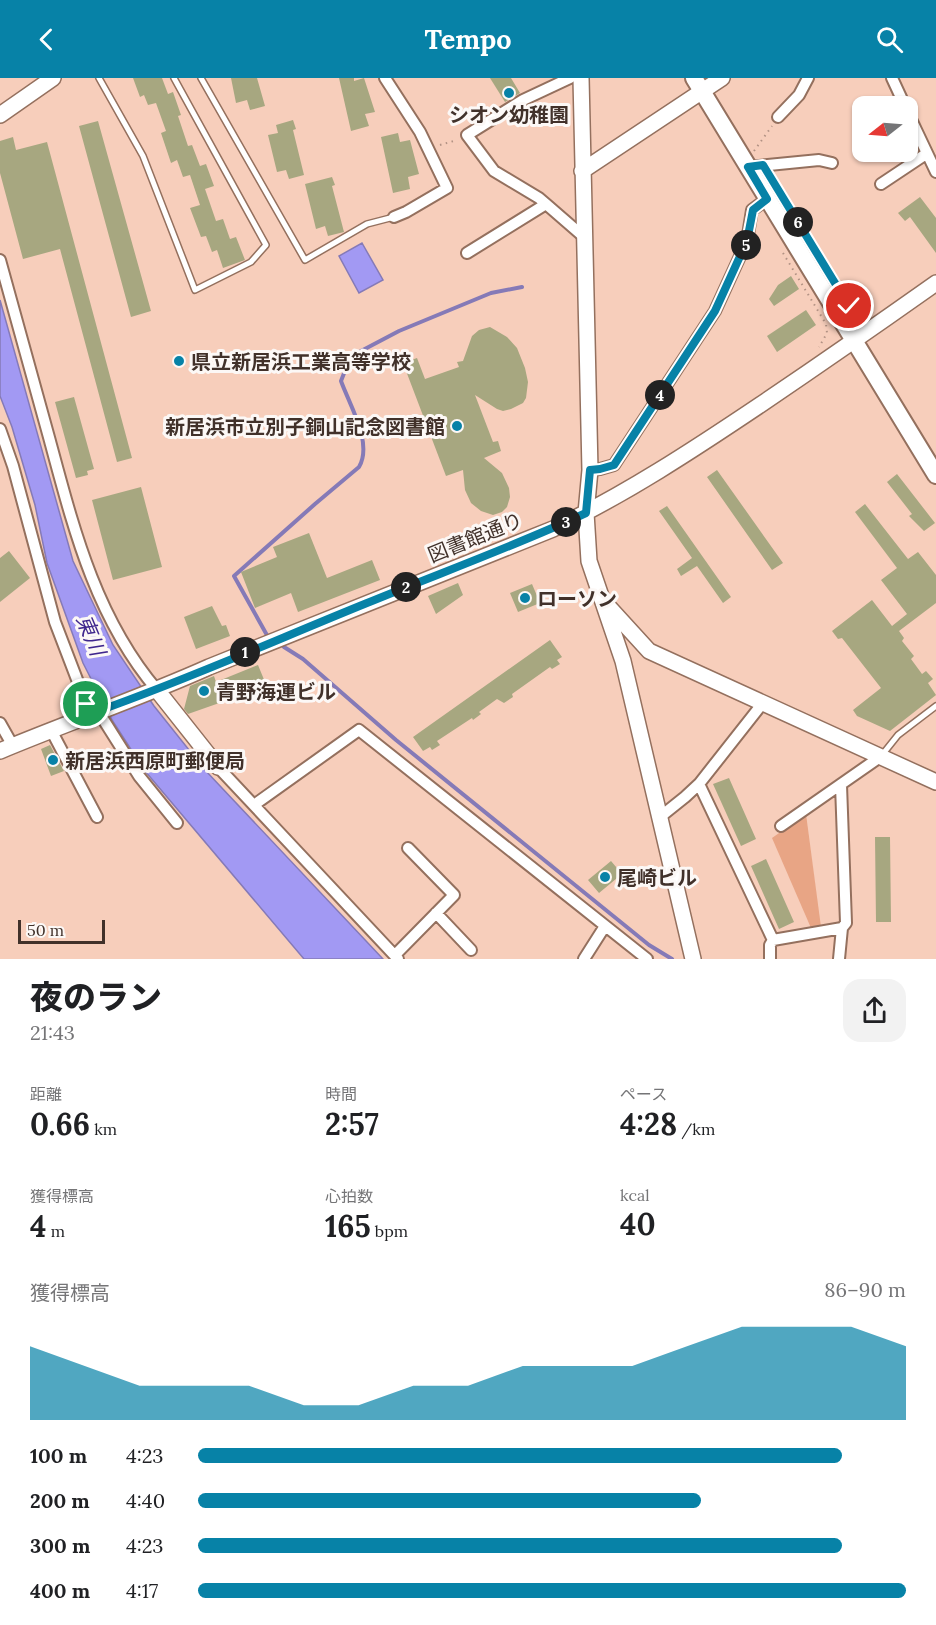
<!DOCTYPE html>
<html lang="ja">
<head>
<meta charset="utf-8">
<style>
  :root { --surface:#fff; --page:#f2f2f2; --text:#202124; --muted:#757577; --accent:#0782a7 }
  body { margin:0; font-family:Lora,"Noto Sans JP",serif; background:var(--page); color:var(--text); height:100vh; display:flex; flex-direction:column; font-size:22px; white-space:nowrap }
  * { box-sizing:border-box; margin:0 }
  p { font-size:20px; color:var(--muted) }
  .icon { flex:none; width:33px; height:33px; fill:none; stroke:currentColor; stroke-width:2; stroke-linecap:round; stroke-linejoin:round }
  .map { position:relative; height:881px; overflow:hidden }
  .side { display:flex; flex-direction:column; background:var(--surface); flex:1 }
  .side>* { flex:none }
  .needle { width:39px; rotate:253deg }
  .buttons { position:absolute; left:852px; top:18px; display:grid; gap:12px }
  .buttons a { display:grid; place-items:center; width:66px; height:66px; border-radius:12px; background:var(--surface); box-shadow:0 2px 4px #0004; font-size:30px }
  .scale { position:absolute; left:18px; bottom:15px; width:87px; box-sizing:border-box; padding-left:6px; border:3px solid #41312a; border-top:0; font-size:16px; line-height:21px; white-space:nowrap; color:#41312a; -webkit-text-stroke:4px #fcf8f6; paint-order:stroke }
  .pin { position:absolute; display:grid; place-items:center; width:51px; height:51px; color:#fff; margin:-26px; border:3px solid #fff; border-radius:50%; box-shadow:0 2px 6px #0007 }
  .km { position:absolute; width:30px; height:30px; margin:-15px; border-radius:50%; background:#222; color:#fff; font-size:16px; line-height:30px; text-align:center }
  .round { display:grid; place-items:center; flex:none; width:63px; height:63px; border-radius:18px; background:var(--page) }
  .head { display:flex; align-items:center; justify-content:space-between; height:102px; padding:0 30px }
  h1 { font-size:33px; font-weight:800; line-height:45px }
  .figures { display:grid; grid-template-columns:repeat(3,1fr); gap:9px; height:102px; padding:6px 30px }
  .figures div { display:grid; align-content:center }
  .figures b { font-size:30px; font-weight:800 }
  .figures small { font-size:16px; font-weight:400 }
  .figures p { font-size:16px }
  .chart { height:168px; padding:12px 30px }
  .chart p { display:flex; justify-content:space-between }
  .chart svg { width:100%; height:108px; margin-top:6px; fill:var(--accent); opacity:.7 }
  ul { padding:0 30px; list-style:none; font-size:20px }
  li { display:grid; grid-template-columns:96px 72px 1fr; align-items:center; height:45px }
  li i { height:15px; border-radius:8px; background:var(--accent) }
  header { display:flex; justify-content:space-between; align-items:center; height:78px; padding:0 30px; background:var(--accent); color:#fff; font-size:27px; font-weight:800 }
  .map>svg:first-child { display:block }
</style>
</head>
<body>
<header><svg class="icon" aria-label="back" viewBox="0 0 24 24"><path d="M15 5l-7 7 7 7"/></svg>Tempo<svg class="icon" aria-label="search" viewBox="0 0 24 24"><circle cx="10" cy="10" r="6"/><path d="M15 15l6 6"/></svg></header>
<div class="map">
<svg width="936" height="881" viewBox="0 0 936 881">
  <rect width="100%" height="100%" fill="#f7cebb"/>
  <path fill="#e8a585" d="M806,736L821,849L811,850L772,760Z"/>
  <path fill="#a299f3" stroke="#857ab7" stroke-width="1.5" d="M362,165L383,202L359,215L339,178Z
    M0,222L73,483L113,567L154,628L205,692L383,881H304L145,693L112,642L83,585L47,485L35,427L12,349L0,318Z"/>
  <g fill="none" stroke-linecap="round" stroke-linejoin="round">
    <path stroke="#857ab7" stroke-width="4" d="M268,559L234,498L315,426L359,389C373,365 350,328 341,303L348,285L361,273L399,253L491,215L522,209
      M284,569L303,581L396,662L649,867L672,881"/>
  </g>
  <path fill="#a7a780" d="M133,0H162L168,16L173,14L181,37L178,38L188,68L192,67L200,88L206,86L214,108L205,111L216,143L223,141L230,161L236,159L245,182L223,190L217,172L212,174L206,158L201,159L190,130L200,127L190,97L183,99L177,82L171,85L161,55L166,53L156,25L148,27L144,17L140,19Z
    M231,0H257L265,28L250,32L247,22L236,25Z
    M339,0H354V3L364,0L375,34L365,36L369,48L351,53Z
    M490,0H511L520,15L505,24Z
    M293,42L296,51L293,52L304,97L289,101L286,92L277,94L268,57L278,55L276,47Z
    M98,43L151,233L131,239L79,48Z
    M398,55L400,64L410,62L419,96L408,99L410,111L393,115L381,59Z
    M13,59L16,72L47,64L132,380L117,384L60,171L23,181L0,95V63Z
    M332,99L335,107L332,108L344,154L328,158L325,148L316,151L305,106Z
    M920,119L936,140V175L910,139L905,143L898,135Z
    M791,198L799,211L774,228L769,221L778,207Z
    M806,232L816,247L777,274L767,258Z
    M490,249L507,259L517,270L525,290L528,304L526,320L523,325L511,331L503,333L497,331L475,317L493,364L498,363L501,373L484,380L502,395L509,410L510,419L507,429L502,434L493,437L481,433L471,425L465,412L463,392L446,398L403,285L417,280L425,301L459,289L457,284L463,283L472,258L479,252Z
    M74,319L94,391L87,393L88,397L76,400L55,324Z
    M717,392L783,485L772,492L707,399Z
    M897,396L935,445L924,453L909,438L912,436L887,404Z
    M141,409L162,489L113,502L92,422Z
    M865,426L908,481L918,474L936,497V525L899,553L904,560L902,563L914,578L911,581L922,596L926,593L933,601L928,605L936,617L890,653L857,638L853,632L881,610L842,560L838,561L832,553L872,522L892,548L907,536L881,502L897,490L855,434Z
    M667,428L731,519L723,525L697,488L681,498L677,491L692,480L659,433Z
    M309,455L327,500L372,482L380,502L298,534L291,515L255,530L241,494L277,479L273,469Z
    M9,473L30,500L0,524V480Z
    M458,505L463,517L436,536L428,518Z
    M532,506L540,525L518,534L510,515Z
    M212,528L222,548L226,547L230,558L196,571L184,539Z
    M550,562L562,579L557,582L560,586L552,591L550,589L512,616L513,619L504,625L497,621L479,634L481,636L473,642L472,640L437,663L440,667L432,672L430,669L423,673L413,659Z
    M258,587L265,604L228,618L225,623L188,636L184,631L190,608L214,598L216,604Z
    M50,667L64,693L51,698L41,671Z
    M729,700L756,761L741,768L713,706Z
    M875,759H890L891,844H876Z
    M766,781L794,844L779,851L751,788Z
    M611,783L622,796L599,815L588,802Z"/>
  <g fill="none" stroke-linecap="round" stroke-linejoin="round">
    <defs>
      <path id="lane" d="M99,0L143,78L195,212L251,184L266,167L174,0
        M201,0L305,182L367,146L394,139
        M882,677L898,657L936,628"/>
      <path id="street" d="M385,0L420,54L447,110L406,134L394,139
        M892,0L905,28
        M908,35L936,94
        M778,39L799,17L808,0
        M748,89L819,82L832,85
        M881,106L926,76
        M546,126L539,120L494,93L467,57L523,22L570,0
        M467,175L546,126L584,159
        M0,182C17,242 33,303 50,363C74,452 96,540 157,612
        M0,351L13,388L55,544L86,625L98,633L139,698L177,745
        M590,392L600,391L614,387L715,233L747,163L752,132L767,121
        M762,626L699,706L773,862L842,850L846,845L841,707
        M0,645L13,668
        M51,652L97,739
        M218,689L398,881
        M254,727L359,652L647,881
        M660,739L685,719L699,706
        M781,748L880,679
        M436,835L471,872
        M395,877L454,817L408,770
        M584,881L605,848
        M770,881V867L773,862
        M839,881L842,850"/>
      <path id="secondary" d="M581,0L590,392L586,435L589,483L623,583L693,881
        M0,37L53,0
        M582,93L722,0
        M607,527L649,573L936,704
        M157,612L218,689
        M0,673C69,644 140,620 209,589L553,451C626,416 693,372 760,327C819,287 878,246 936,205"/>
      <path id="primary" d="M694,0L936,397"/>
    </defs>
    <use href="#lane" stroke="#94705e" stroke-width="8"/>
    <use href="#street" stroke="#94705e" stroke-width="14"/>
    <use href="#secondary" stroke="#94705e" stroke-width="18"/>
    <use href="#primary" stroke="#94705e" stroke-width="20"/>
    <path stroke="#b29284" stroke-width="2" stroke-dasharray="1.5 4.5" stroke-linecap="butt" d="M440,67L457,62
      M754,73L772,48
      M783,175L826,246L827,255L819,269
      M851,229L859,234H871"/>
    <use href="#lane" stroke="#fff" stroke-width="5"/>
    <use href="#street" stroke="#fff" stroke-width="10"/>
    <use href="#secondary" stroke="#fff" stroke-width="15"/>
    <use href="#primary" stroke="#fff" stroke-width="16"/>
  </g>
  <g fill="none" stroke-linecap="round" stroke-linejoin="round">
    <defs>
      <path id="route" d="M86,626L98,633C189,601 278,561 367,525C440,495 515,468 586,435L590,392L600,391L614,387L715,233L747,163L753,132L767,121L748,89L763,87L849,228"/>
    </defs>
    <use href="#route" stroke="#fff" stroke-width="12"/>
    <use href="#route" stroke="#0782a7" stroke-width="8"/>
  </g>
  <g fill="#0782a7" stroke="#fcf8f6" stroke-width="2">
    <circle cx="509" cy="15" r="6"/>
    <circle cx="179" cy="283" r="6"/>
    <circle cx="457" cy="348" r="6"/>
    <circle cx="525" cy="520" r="6"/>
    <circle cx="204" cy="613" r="6"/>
    <circle cx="53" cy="682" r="6"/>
    <circle cx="605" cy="799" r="6"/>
  </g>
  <g text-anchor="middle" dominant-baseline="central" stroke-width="6" stroke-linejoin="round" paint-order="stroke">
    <g font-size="20" font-weight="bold" fill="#41312a" stroke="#fcf8f6" text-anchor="start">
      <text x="509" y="36" text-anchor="middle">シオン幼稚園</text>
      <text x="191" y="283">県立新居浜工業高等学校</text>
      <text x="445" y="348" text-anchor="end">新居浜市立別子銅山記念図書館</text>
      <text x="537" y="520">ローソン</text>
      <text x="216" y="613">青野海運ビル</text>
      <text x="65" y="682">新居浜西原町郵便局</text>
      <text x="617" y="799">尾崎ビル</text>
    </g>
    <g font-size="20" fill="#41312a" stroke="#fcf8f6">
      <text transform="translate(475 459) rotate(-22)">図書館通り</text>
    </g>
    <g font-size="21" font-style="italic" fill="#3f268d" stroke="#fcf8f6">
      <text transform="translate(91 557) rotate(67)">東川</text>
    </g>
  </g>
</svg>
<div class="buttons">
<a><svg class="needle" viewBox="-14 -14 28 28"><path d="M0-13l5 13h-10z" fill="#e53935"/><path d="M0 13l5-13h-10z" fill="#757577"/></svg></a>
</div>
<div class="scale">50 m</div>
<div class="pin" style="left:86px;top:626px;background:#1e9e55"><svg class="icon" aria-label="arrive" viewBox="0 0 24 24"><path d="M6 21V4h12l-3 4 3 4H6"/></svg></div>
<div class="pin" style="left:849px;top:228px;background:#d93025"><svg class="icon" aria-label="check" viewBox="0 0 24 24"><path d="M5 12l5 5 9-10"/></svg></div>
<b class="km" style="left:245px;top:574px">1</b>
<b class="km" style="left:406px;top:509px">2</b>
<b class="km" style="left:566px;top:444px">3</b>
<b class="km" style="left:660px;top:317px">4</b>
<b class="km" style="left:746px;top:167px">5</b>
<b class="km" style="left:798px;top:144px">6</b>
</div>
<section class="side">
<div class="head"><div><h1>夜のラン</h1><p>21:43</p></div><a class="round"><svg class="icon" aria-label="share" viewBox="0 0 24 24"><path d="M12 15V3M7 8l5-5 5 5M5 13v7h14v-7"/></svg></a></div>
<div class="figures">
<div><p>距離</p><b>0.66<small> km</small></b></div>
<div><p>時間</p><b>2:57</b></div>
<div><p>ペース</p><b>4:28<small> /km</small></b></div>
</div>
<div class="figures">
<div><p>獲得標高</p><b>4<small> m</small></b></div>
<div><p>心拍数</p><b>165<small> bpm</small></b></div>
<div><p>kcal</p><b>40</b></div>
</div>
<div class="chart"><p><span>獲得標高</span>86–90 m</p>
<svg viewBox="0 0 160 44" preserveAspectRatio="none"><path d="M0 44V14L10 22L20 30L30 30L40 30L50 38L60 38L70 30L80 30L90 22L100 22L110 22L120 14L130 6L140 6L150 6L160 14V44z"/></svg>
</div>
<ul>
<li><b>100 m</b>4:23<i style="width:91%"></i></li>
<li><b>200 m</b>4:40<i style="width:71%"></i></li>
<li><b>300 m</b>4:23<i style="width:91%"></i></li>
<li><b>400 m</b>4:17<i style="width:100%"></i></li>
</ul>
</section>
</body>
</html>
